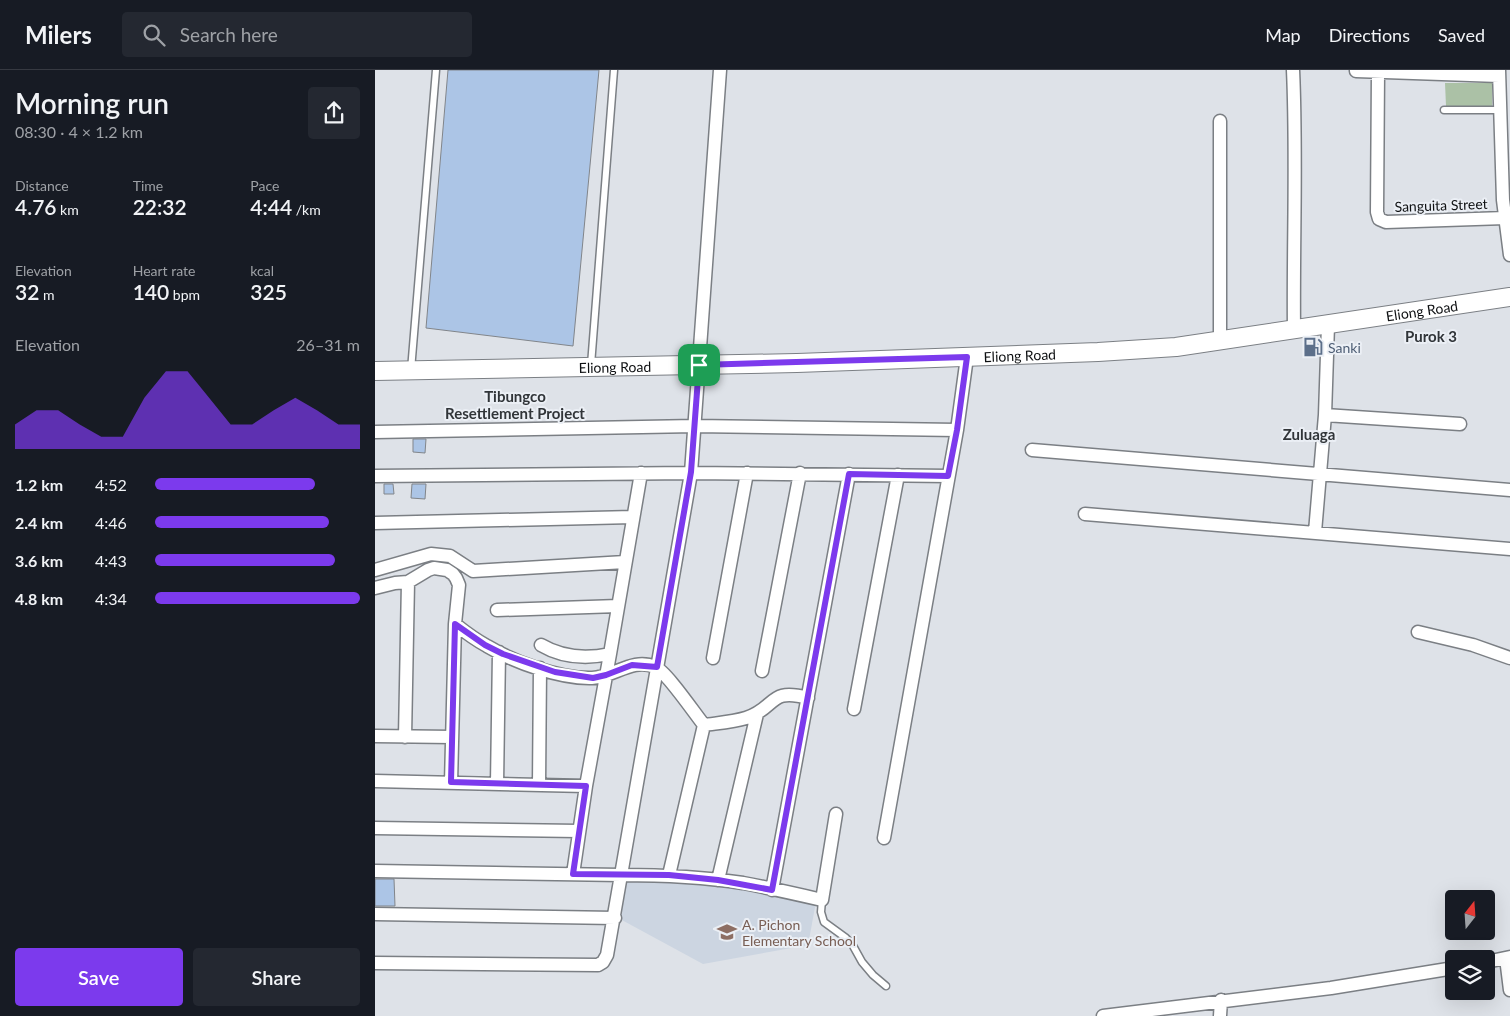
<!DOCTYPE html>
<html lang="en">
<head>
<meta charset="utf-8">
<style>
  :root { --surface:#171b24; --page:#242831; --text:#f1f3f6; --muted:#9ea1a6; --line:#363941; --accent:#7c3aed }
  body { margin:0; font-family:Lato,sans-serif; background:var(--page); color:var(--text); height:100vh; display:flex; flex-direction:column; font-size:19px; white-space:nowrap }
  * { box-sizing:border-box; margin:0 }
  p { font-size:16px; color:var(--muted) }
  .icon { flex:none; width:28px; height:28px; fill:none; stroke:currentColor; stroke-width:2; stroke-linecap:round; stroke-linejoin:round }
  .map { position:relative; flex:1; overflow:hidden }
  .drawer { display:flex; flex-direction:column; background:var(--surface); width:375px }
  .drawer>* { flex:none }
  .needle { width:32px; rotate:17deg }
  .tools { position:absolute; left:1070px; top:820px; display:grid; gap:10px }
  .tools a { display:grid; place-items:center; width:50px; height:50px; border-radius:5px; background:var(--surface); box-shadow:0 5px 20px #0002; font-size:25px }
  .pin { position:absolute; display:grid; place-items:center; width:42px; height:42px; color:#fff; margin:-21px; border-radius:10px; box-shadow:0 2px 8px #0006 }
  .round { display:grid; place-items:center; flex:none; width:52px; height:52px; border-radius:5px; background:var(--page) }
  .head { display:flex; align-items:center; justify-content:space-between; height:85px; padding:0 15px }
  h1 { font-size:28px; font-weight:600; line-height:38px }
  .figures { display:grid; grid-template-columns:repeat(3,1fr); gap:8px; height:85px; padding:5px 15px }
  .figures div { display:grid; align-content:center }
  .figures b { font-size:21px; font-weight:600 }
  .figures small { font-size:14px; font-weight:400 }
  .figures p { font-size:14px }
  .chart { height:140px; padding:10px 15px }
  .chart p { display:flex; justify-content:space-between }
  .chart svg { width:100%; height:90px; margin-top:5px; fill:var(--accent); opacity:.7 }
  .primary-button { display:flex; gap:10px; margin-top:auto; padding:10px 15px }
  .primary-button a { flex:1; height:58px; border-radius:5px; background:var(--accent); color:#fff; font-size:20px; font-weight:600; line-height:58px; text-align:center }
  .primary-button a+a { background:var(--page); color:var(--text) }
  ul { padding:0 15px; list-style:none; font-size:16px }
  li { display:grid; grid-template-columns:80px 60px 1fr; align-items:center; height:38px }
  li i { height:12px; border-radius:6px; background:var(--accent) }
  header { display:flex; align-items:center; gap:30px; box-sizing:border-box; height:70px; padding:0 25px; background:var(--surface); border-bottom:1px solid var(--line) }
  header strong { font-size:24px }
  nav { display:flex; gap:28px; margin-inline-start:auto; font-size:18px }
  .search { width:350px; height:45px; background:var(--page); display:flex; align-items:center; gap:12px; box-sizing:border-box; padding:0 18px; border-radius:5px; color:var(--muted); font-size:19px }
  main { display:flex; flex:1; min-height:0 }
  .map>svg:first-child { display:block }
</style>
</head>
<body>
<header>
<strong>Milers</strong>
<div class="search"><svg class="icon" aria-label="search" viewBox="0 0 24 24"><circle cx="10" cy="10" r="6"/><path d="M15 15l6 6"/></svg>Search here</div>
<nav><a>Map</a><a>Directions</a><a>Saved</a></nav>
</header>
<main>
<section class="drawer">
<div class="head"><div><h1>Morning run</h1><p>08:30 · 4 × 1.2 km</p></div><a class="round"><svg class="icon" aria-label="share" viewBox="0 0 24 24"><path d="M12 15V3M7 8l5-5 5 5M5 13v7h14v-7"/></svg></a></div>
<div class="figures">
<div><p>Distance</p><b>4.76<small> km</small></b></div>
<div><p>Time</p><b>22:32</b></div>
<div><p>Pace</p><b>4:44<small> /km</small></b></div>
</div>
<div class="figures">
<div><p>Elevation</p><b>32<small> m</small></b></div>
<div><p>Heart rate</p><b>140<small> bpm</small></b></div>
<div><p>kcal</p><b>325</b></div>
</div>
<div class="chart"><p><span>Elevation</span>26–31 m</p>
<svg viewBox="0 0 160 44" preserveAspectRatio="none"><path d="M0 44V32L10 25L20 25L30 32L40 38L50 38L60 19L70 6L80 6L90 19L100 32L110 32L120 25L130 19L140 25L150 32L160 32V44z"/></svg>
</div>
<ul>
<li><b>1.2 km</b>4:52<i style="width:78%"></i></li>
<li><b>2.4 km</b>4:46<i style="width:85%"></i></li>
<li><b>3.6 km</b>4:43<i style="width:88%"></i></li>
<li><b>4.8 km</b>4:34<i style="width:100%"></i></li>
</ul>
<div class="primary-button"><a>Save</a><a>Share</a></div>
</section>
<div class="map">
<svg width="1135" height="946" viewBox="0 0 1135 946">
  <rect width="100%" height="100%" fill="#dee2e8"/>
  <path fill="#ccd5e1" d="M251,810L336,812L441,832L433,875L328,894L245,849Z"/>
  <path fill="#abc1a6" d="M1070,13H1117V36H1071Z"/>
  <path fill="#acc5e6" stroke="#81858a" d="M73,0H224L198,276L51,258Z
    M944,272V282L933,283L932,274Z
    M38,369H51L50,383L38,382Z
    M9,414H18L19,424H9Z
    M37,414H51L50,429L36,428Z
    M0,809H19L20,836H0Z"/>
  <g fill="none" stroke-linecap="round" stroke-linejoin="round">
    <defs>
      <path id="service" d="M1069,40H1125
        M216,295L239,0
        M36,300L61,0
        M447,830L446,842L449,852L471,868L477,874L487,892L498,905L511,916"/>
      <path id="minor" d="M345,0L316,403L246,805C287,805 328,807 368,813C395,818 421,824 447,830L461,744
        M918,0C922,87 918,174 919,260
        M1124,0L1128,130L1135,185
        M981,1L1124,6
        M1003,2L1002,142L1004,149L1011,152L1130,148
        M845,271V51
        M950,345L1085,354
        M0,362L320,356L582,360
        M657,380L1135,420
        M0,406L316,403L573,406
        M710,444L1135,479
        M0,453L258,447
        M940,462L950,345L953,255
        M0,500L56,484L75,486L98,501L250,492
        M0,518L20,513L33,512L53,500L59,498L72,500L78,504L81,508L84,515L80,554L76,713
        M122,540L243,536
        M80,554C90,562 101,570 112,576C139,592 185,609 217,608C239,607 258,587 280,597C291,601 320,644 329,655C343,653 358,652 371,648C402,638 393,617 433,628
        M1043,562L1098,575L1135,588
        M166,575C188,588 211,589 235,584
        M338,588L372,403
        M387,601L425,403
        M479,639L523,405
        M0,666L77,667
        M30,667L33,512
        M0,711L211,716
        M122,714L124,582
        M164,715L165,598
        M0,758L204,761
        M509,768L582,360L592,287
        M0,801L246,805L232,885L228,892L223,895L0,893
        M198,804L211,716L235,584L266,403
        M294,805L329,655
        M343,810L382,644
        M397,820L474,404
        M0,844L240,848
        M1131,888L1135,920
        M1111,892L1135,887
        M728,946L956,918L1079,898
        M845,946L846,930"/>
      <g id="secondary">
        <path id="s1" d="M0,301L422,293L723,282L801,277L1135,227"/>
      </g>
    </defs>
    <use href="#service" stroke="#7b7f84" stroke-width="9"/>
    <use href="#minor" stroke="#7b7f84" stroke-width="15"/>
    <use href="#secondary" stroke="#7b7f84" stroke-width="20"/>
    <use href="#service" stroke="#fff" stroke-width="6"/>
    <use href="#minor" stroke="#fff" stroke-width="12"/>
    <use href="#secondary" stroke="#fff" stroke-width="18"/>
  </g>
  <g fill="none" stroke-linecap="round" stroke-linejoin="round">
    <defs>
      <path id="route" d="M592,287L582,360L573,406L474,404L397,820L343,810L294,805L198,804L211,716L76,712L80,554L110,575L128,584L180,602L218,608L231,605L257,595L282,597L316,402L324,295Z"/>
    </defs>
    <use href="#route" stroke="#fff" stroke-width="10"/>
    <use href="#route" stroke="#7c3aed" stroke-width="6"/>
  </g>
  <defs>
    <symbol id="fuel-bare" viewBox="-9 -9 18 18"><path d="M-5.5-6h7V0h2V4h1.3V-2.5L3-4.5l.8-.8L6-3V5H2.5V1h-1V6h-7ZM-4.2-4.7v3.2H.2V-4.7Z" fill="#5c6f8a" stroke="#ebeff5" stroke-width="2.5" paint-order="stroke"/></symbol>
    <symbol id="school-bare" viewBox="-9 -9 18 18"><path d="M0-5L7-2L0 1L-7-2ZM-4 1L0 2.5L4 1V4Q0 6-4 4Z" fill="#8d6e63" stroke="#ebeff5" stroke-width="2.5" paint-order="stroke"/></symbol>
  </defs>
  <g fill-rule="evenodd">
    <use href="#fuel-bare" x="924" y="263" width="28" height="28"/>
    <use href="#school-bare" x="338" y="848" width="28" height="28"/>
  </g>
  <g text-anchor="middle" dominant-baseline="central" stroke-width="4" stroke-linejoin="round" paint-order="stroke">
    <g font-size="14" fill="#0e1012" stroke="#ebeff5">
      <text transform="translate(1066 135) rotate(-2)">Sanguita Street</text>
      <text stroke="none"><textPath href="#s1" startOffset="1050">Eliong Road</textPath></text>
      <text stroke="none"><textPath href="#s1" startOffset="645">Eliong Road</textPath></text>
      <text stroke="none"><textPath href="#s1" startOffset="240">Eliong Road</textPath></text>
    </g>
    <g font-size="14" fill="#4e5e75" stroke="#ebeff5" text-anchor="start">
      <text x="953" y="277">Sanki</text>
    </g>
    <g font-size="14" fill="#785e54" stroke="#ebeff5" text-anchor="start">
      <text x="367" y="854">A. Pichon<tspan x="367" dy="16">Elementary School</tspan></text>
    </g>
    <g font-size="15" font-weight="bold" fill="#313539" stroke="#ebeff5">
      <text x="1056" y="266">Purok 3</text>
      <text x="140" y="326">Tibungco<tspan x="140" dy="17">Resettlement Project</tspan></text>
      <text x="934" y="364">Zuluaga</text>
    </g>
  </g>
</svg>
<div class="tools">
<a><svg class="needle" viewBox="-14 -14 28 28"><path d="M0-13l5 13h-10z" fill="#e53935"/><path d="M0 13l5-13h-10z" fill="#9ea1a6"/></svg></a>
<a><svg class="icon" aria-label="layers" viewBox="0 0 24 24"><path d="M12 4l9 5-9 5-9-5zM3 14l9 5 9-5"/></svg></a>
</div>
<div class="pin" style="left:324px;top:295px;background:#1e9e55"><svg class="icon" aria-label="arrive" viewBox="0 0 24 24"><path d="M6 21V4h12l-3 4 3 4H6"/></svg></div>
</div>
</main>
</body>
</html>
